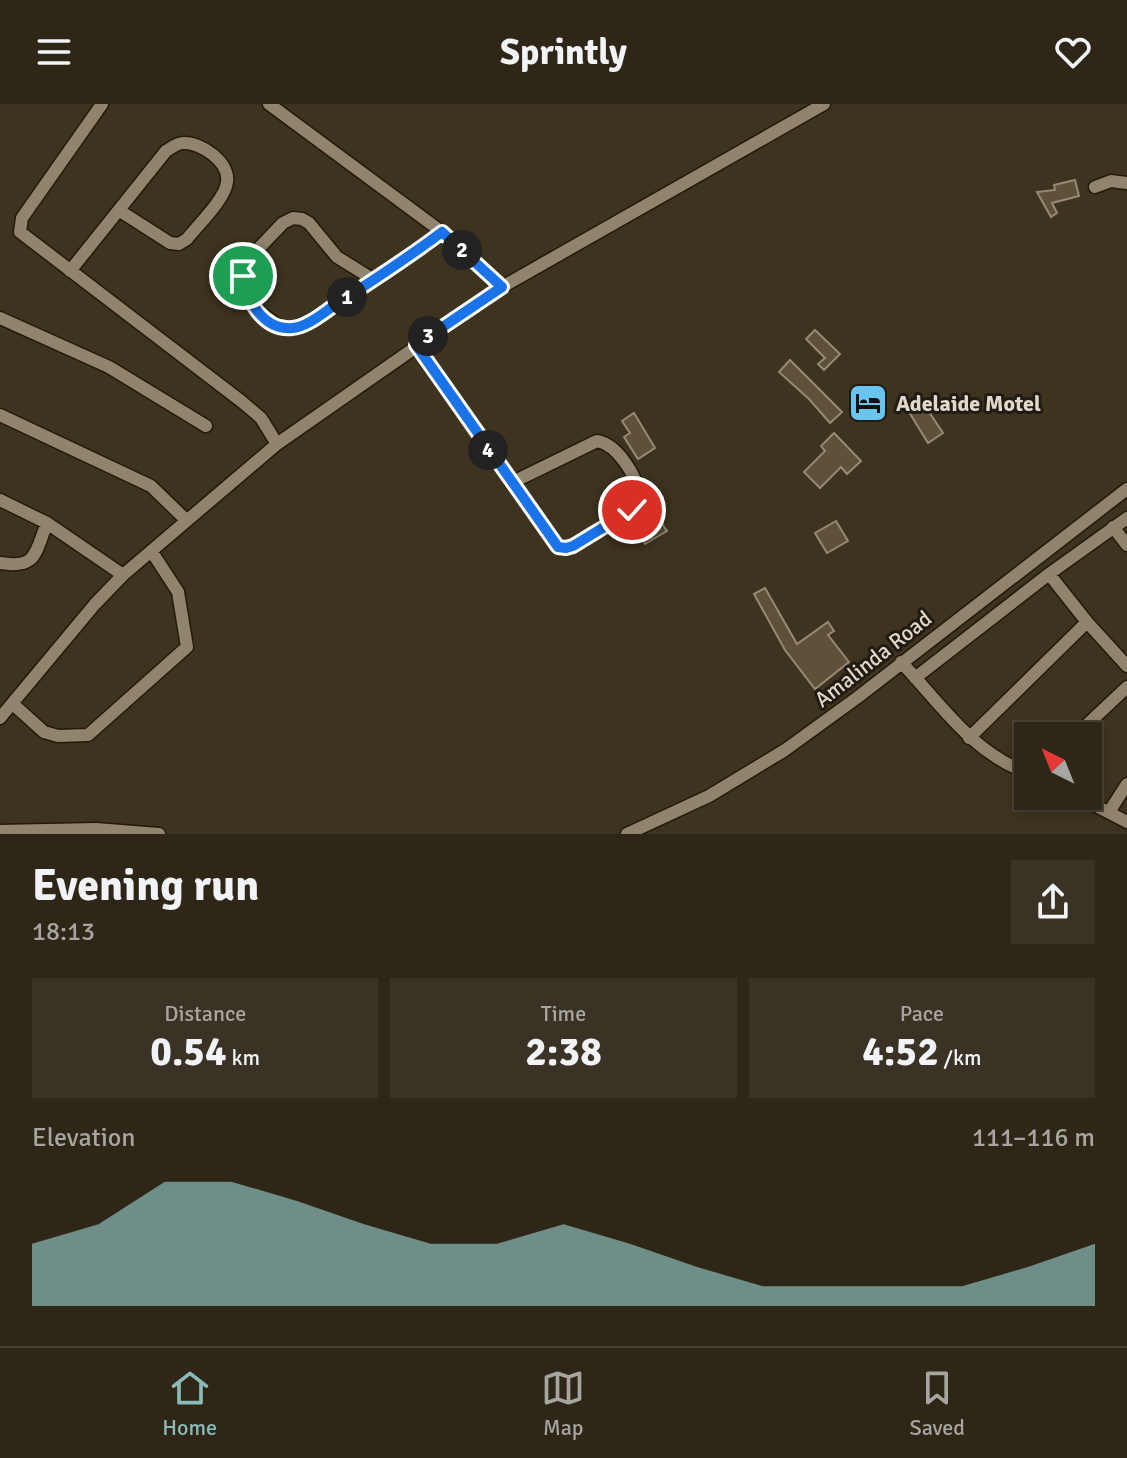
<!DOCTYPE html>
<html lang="en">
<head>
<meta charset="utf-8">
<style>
  :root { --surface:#2e2617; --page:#3a3224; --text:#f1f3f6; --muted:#a7a5a1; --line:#494336; --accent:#8bbbb9 }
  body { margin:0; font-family:Signika,sans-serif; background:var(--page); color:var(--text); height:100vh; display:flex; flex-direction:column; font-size:30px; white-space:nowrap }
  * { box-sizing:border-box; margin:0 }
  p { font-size:26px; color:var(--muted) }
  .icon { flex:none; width:44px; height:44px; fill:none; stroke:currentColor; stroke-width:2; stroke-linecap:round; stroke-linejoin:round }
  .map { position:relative; height:730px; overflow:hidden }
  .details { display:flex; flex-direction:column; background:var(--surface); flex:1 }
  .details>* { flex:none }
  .needle { width:52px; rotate:317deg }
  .tools { position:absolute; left:1014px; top:618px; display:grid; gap:16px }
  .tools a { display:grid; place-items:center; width:88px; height:88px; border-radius:0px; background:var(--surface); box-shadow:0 4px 12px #0003,0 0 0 2px var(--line); font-size:40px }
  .pin { position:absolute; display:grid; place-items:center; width:68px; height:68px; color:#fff; margin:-34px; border:4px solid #fff; border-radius:50%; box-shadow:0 2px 8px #0007 }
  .km { position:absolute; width:40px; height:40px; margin:-20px; border-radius:50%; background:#222; color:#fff; font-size:22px; line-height:40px; text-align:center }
  .round { display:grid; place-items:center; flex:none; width:84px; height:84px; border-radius:0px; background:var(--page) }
  .overview { display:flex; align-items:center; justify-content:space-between; height:136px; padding:0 32px }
  h1 { font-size:44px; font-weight:700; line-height:60px }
  .figures { display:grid; grid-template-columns:repeat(3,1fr); gap:12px; height:136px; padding:8px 32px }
  .figures div { display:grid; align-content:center; border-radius:0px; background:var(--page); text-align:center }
  .figures b { font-size:40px; font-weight:700 }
  .figures small { font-size:22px; font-weight:400 }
  .figures p { font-size:22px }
  .chart { height:224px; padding:16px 32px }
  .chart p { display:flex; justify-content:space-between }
  .chart svg { width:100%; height:144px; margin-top:8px; fill:var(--accent); opacity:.7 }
  header { display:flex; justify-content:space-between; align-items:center; height:104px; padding:0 32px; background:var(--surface); font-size:36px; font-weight:700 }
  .tabs { display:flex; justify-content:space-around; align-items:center; height:112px; border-top:2px solid var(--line); background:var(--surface); font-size:22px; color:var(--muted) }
  .tabs a { display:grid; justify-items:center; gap:4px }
  .tabs .on { color:var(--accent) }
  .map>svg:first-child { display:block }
</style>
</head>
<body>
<header><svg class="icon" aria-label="menu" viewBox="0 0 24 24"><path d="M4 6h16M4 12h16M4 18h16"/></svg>Sprintly<svg class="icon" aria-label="heart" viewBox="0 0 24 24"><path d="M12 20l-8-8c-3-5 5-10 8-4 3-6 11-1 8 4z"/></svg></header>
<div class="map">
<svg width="1127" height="730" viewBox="0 0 1127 730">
  <rect width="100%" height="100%" fill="#3e331f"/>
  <path fill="#5d513c" stroke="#978a74" stroke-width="2" d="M1075,76L1079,92L1052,99L1057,109L1051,113L1037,88L1055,86L1054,81Z
    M815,226L840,250L824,266L818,260L825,254L806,235Z
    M790,256L842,308L830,319L809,295L779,268Z
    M923,299L943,329L928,339L909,308Z
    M634,309L655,344L638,355L624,333L630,329L622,317Z
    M834,329L861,357L847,370L841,363L820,384L804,368L825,347L821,342Z
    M654,408L667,427L645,440L633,421Z
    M836,417L848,437L827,449L815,429Z
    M765,484L797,540L828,518L834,527L828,531L849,558L815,585L785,546L754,490Z"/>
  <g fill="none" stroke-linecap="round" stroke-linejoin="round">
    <defs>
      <path id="minor" d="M102,0L22,114L20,128L241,297L261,314L277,340
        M269,0L442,128L502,183
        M1095,83L1111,77L1127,79
        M70,167L166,47C171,44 177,39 183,39C201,38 230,58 227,78C226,94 197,122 187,135L179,140L170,139L120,107
        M374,176L337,153L309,119L302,115L293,114L283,119L260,143L249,156L243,172L244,187L252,202L280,223L293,224L307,219L374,176L442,128
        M0,214L109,263L206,322
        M416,241L558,443L573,442L632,406L639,391C637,372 617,340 597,337L511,379
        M0,311L151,382L186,416
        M0,396L47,419L123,471
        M1113,423L1127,441
        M0,459C37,465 35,449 47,419
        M1049,470L1087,518L1127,562
        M901,558C940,599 972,649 1028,669
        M915,574L1049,470L1127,414
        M13,600L44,628L58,632L88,631L187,543L178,488L152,448
        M0,614L95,500L123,471L277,340L502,183L824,0
        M1075,632L1127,583
        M969,634L1087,518
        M1077,692L1127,718
        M1109,708L1127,680
        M0,727L96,725L159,730
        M627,730L709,692L785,646L858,593L1127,385"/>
    </defs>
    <use href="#minor" stroke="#241a07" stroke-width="15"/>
    <use href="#minor" stroke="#91846e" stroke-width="12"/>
  </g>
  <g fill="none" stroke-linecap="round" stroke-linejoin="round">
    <defs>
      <path id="route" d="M243,172C245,195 264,227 292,224C307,223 323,209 335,201C372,177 408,154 442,128L502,183L416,241L558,443L566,444L573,442L632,406"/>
    </defs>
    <use href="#route" stroke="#fff" stroke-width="16"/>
    <use href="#route" stroke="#1a73e8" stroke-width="10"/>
  </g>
  <defs>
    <symbol id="hotel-square" viewBox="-11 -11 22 22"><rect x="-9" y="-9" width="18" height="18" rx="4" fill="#69c4f0" stroke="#201b13"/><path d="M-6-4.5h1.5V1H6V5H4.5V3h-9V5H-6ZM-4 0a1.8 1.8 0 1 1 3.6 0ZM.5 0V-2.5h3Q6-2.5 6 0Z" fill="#111"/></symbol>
  </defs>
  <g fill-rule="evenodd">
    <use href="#hotel-square" x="846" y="277" width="44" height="44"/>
  </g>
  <g text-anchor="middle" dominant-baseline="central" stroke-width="6" stroke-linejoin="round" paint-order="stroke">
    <g font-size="22" font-weight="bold" fill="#dfd8cc" stroke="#201b13" text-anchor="start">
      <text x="896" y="299">Adelaide Motel</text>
    </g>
    <g font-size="22" fill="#dfd8cc" stroke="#201b13">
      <text transform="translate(873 555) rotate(-38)">Amalinda Road</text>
    </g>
  </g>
</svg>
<div class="tools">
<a><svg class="needle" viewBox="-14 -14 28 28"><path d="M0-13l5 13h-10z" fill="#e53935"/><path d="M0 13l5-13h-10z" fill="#a7a5a1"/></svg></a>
</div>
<div class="pin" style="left:243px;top:172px;background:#1e9e55"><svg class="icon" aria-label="arrive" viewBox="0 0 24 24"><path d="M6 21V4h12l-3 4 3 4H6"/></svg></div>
<div class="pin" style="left:632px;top:406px;background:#d93025"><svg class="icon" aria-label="check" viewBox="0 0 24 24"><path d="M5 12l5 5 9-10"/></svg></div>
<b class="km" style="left:347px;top:193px">1</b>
<b class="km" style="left:462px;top:146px">2</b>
<b class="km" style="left:428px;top:232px">3</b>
<b class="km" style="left:488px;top:346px">4</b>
</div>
<section class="details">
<div class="overview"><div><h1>Evening run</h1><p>18:13</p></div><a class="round"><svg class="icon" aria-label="share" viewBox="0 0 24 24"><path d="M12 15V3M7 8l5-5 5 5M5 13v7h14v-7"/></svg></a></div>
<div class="figures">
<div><p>Distance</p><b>0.54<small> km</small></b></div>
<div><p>Time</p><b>2:38</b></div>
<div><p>Pace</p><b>4:52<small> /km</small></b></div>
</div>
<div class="chart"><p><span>Elevation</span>111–116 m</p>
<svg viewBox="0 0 160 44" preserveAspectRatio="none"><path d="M0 44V25L10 19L20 6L30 6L40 12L50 19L60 25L70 25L80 19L90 25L100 32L110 38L120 38L130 38L140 38L150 32L160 25V44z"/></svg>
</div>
</section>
<nav class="tabs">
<a class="on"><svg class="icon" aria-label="home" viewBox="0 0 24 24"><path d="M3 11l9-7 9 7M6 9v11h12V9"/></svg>Home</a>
<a><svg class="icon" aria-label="map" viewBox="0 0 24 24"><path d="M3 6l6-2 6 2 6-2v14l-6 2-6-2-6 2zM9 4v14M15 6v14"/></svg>Map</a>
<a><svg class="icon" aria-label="saved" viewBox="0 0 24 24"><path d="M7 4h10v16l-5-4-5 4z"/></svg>Saved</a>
</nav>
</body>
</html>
